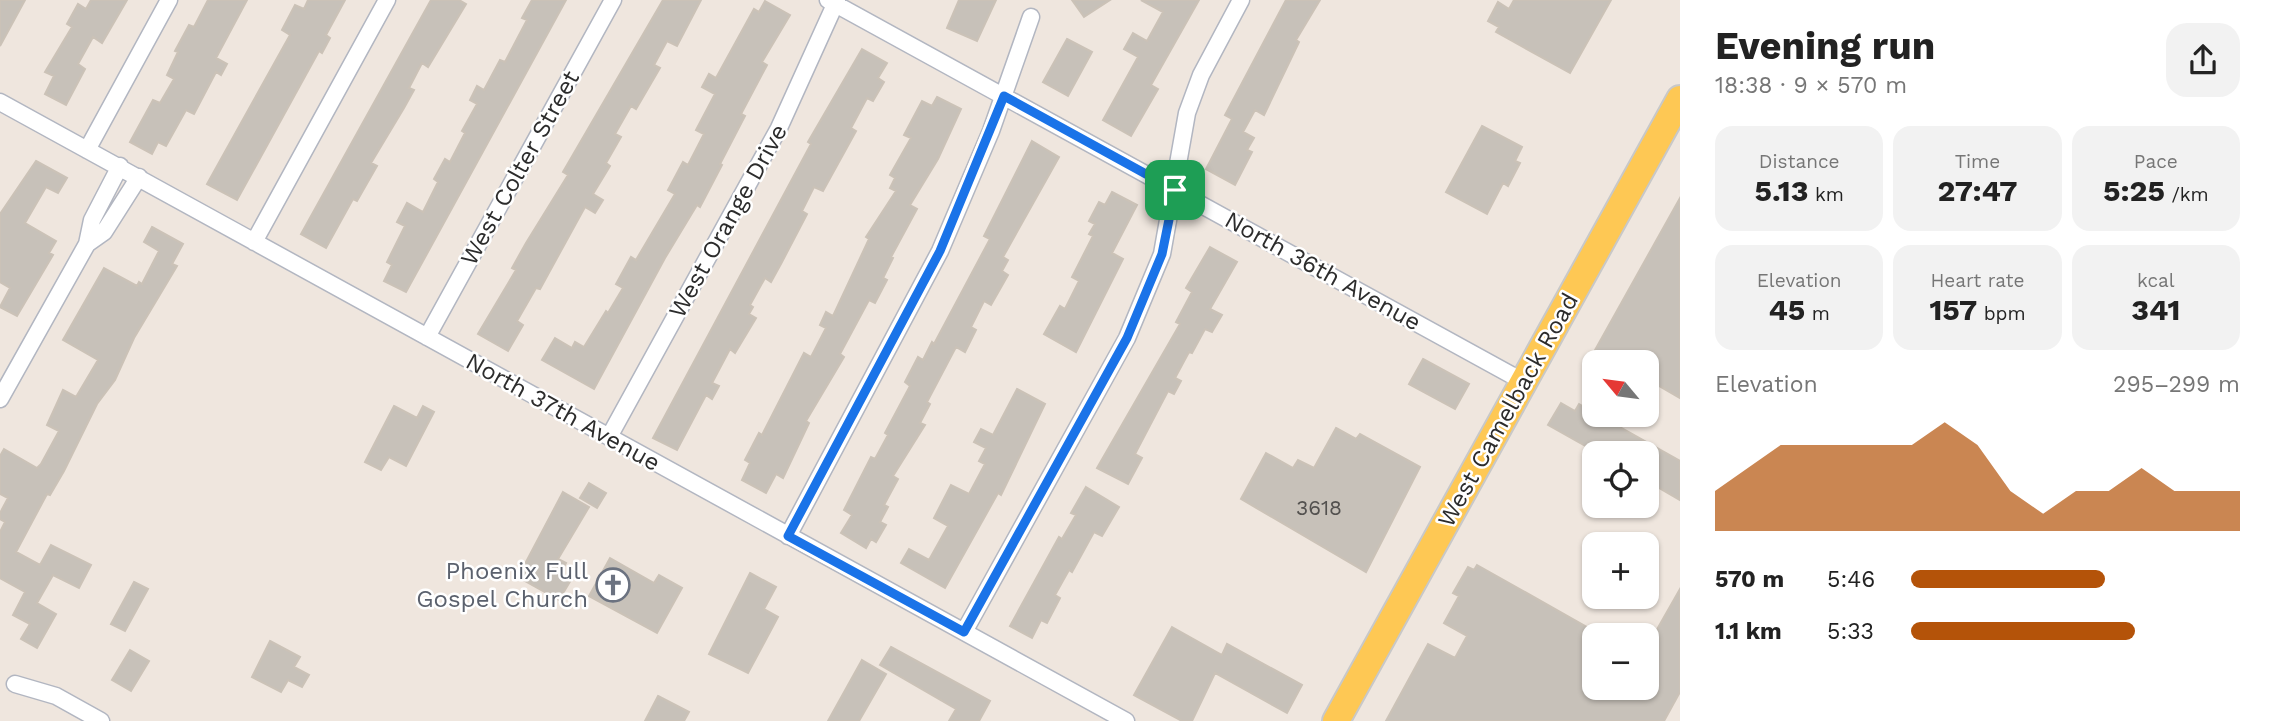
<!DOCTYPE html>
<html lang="en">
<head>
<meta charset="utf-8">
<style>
  :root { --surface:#fff; --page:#f2f2f2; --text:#222; --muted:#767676; --accent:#b45309 }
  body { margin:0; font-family:"Work Sans",sans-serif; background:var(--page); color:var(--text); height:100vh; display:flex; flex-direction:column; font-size:26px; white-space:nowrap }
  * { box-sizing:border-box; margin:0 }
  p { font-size:23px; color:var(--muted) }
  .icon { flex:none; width:38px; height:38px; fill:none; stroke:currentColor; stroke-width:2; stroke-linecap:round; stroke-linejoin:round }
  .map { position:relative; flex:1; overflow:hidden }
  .drawer { display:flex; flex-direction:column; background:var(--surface); width:595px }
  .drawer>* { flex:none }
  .needle { width:46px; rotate:299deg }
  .tools { position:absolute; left:1582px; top:350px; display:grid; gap:14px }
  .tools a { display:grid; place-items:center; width:77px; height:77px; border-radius:14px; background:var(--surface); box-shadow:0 2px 5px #0004; font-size:35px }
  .pin { position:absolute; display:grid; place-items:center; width:60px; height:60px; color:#fff; margin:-30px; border-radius:14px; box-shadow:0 4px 10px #0006 }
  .round { display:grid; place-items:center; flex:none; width:74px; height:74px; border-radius:21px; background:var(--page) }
  .head { display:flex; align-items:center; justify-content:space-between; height:119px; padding:0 35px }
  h1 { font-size:38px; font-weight:700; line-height:52px }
  .metrics { display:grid; grid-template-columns:repeat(3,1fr); gap:10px; height:119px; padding:7px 35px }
  .metrics div { display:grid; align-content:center; border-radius:18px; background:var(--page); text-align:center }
  .metrics b { font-size:30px; font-weight:700 }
  .metrics small { font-size:19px; font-weight:400 }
  .metrics p { font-size:19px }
  .chart { height:196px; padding:14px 35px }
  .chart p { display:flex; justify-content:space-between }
  .chart svg { width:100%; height:126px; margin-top:7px; fill:var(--accent); opacity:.7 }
  ul { padding:0 35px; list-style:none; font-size:23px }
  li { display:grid; grid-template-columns:112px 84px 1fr; align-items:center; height:52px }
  li i { height:18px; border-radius:9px; background:var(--accent) }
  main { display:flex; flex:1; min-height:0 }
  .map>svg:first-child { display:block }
</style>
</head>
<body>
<main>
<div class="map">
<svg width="1680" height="721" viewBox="0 0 1680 721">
  <rect width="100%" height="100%" fill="#efe6de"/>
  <path fill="#c7c1b9" stroke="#cbc2b7" stroke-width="2" d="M0,0H25L0,46Z
    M91,0H127L102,43L93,37L78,64L85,69L66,105L45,94L54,76L45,72L72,27L67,24L78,4L86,9Z
    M208,0H247L216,58L227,64L221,75L216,72L194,114L186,110L166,146L158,142L152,154L130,142L153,100L160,103L174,79L167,75L178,52L175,51L189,25L194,27Z
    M308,0H345L326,35L330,38L322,53L319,51L237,200L207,184L290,35L282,30L295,5L304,9Z
    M431,0H459L466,4L428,67L422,63L409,88L414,90L404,108L371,163L377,166L357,201L353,199L326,248L301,234Z
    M532,0H566L406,292L384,281L392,265L387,262L405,226L397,222L407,203L423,212L438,182L434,179L445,159L450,162L465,133L462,131L477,104L470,100L477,86L484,90L500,60L505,62L527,20L522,18Z
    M663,0H701L677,46L667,41L654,65L660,68L636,109L631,106L615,134L621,137L606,163L610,166L593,194L603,200L595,213L585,207L540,289L536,288L517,321L523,325L508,351L478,334L516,270L512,268L526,243L568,175L563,172Z
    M959,0H996L977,41L947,28Z
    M1072,0H1110L1084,17Z
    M1141,0H1199L1151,85L1158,89L1131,136L1103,120L1138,57L1124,49L1133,33L1147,41L1163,12Z
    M1286,0H1320L1296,40L1299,42L1264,115L1255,110L1243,132L1254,138L1247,150L1252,152L1235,185L1206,169L1232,119L1225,115Z
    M1514,0H1611L1570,73L1496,32L1499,27L1488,21L1498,2L1509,9Z
    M765,1L790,15L762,62L767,65L741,114L745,116L720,164L722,165L700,207L697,205L665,258L594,389L542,360L555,338L572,348L575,342L584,347L606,311L608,313L623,288L616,284L631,257L636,260L675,194L668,190L683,162L688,165L704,134L696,130L715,94L702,87L709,74L716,78L754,9L759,12Z
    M1067,39L1092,52L1068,96L1043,82Z
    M862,49L887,63L878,78L884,82L873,101L867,98L851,128L856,131L823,191L814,187L802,211L807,214L782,262L771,282L765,278L750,305L753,307L749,314L756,318L735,353L730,349L712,383L719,386L712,399L706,395L677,450L653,438L811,144L808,142Z
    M937,97L961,109L938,159L910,205L917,209L891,257L893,258L883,278L887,280L875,303L869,300L840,354L844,357L806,421L809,423L783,478L776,474L766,493L742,480L750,463L745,460L759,433L762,435L804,353L811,357L826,328L820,325L826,312L833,316L869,239L866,237L896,191L890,188L895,178L890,175L911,138L904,135L922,101L932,106Z
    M1482,126L1522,147L1515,161L1520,163L1508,186L1503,183L1487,214L1446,192Z
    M1032,141L1059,157L1003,257L1008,260L1002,271L1008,275L991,305L984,301L971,327L976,330L965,352L956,347L927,402L930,404L920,423L925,425L893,476L898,479L884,505L888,507L880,522L886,525L876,542L871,539L866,548L841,533L852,515L844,510L871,457L875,459L888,435L885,433L910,386L905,382L918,357L923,360L932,342L934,344L990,239L984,236Z
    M36,161L67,178L58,193L46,187L25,223L56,241L49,253L53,255L17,316L0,307L10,288L0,282V214Z
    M1112,192L1137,205L1112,253L1123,259L1076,352L1044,334L1060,306L1065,309L1079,281L1072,277L1093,236L1089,234L1095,224L1089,221L1099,202L1105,205Z
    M1680,198V398L1647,379V362H1616L1595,350Z
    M152,227L183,244L172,264L177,266L134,338L115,380L97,404L64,471L50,495L47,494L16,552L40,565L51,545L91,565L79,588L53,575L37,603L56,614L37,648L21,639L30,624L13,615L25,592L0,578V532L5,522L0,519V513L8,498L0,494V456L4,449L37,468L41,464L59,431L47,425L63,390L76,397L98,360L63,340L104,268L137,286L139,282L142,284L159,251L144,242Z
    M1210,247L1237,262L1210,309L1222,315L1212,332L1205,329L1192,353L1189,352L1175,378L1181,381L1174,394L1168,391L1135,454L1142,458L1128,484L1097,468L1180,324L1176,322L1192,292L1186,288Z
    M1423,359L1469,384L1455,409L1409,384Z
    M1017,389L1045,404L1001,495L998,493L945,588L901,563L909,549L929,560L948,526L934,518L951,485L969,494L985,464L979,461L986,448L974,442L981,429L993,435Z
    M1561,403L1575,411L1579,404L1680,461V500L1647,481V453H1598L1548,425Z
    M394,406L417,418L423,406L434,412L406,466L389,457L381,470L365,462Z
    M1336,428L1356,439L1360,434L1420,467L1366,572L1241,499L1266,453L1293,468L1298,460L1314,468Z
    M589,483L606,493L597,508L580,498Z
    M1086,487L1119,507L1102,536L1094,532L1072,572L1069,570L1055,595L1060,598L1047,623L1041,620L1032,638L1010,626L1059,537L1062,539L1076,515L1071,513Z
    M563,492L589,507L558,559L566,563L560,574L571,580L559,600L518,577Z
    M610,558L654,583L659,575L682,588L657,633L589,596Z
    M1477,565L1594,631V688H1647V647L1680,589V692L1664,721H1386L1428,644L1455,658L1467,636L1444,623L1459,596L1453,593L1468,567L1474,570Z
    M750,573L776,587L764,609L778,617L748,673L709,654Z
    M134,582L148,589L125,631L111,624Z
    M1172,627L1222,655L1227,644L1302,685L1287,713L1215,673L1192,721H1182L1134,695Z
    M270,641L300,657L294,667L309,675L302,687L288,680L281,692L252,677Z
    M891,647L990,701L979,721H949L956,709L880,665Z
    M130,650L149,661L131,691L112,680Z
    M862,660L886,674L859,721H828Z
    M658,696L689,712L684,721H645Z"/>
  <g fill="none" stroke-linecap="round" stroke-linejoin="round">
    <defs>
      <path id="minor" d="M828,0L1524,382
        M0,102L1126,721
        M87,150L169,0
        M254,242L387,0
        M87,244L104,232L139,177
        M427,337L613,0
        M0,399L87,244L92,220L120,166
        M609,437L779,128L837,0
        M788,536L940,251L991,131L1031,17
        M964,632L1127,338L1162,254L1187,113L1201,75L1241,0
        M15,684L56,696L101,721"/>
      <path id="primary" d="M1336,721L1680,99"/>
    </defs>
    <use href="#minor" stroke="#b2b6c1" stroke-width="19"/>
    <use href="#primary" stroke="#c8c8c8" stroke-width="30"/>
    <use href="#minor" stroke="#fff" stroke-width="16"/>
    <use href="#primary" stroke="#fec854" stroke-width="26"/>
  </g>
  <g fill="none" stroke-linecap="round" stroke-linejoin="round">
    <defs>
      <path id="route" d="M1004,96L1175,190L1162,254L1127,338L964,632L788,536L940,251Z"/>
    </defs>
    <use href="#route" stroke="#fff" stroke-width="14"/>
    <use href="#route" stroke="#1a73e8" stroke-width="9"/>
  </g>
  <defs>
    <symbol id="church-ring" viewBox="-11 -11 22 22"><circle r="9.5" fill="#fff" stroke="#6b7280" stroke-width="1.5"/><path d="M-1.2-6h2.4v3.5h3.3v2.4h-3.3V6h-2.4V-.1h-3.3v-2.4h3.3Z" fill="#6b7280"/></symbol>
  </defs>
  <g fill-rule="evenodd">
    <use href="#church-ring" x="594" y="566" width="38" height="38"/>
  </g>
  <g text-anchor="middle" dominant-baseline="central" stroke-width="5" stroke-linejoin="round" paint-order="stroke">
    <g font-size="21" fill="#53514f">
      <text x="1319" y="507">3618</text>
    </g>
    <g font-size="24" fill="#2c2c2c" stroke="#fff">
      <text transform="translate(520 168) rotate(-61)">West Colter Street</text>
      <text transform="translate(728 221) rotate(-61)">West Orange Drive</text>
      <text transform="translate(1323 271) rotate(29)">North 36th Avenue</text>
      <text transform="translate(1508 410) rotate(-61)">West Camelback Road</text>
      <text transform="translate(563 412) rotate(29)">North 37th Avenue</text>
    </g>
    <g font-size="24" fill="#5b616d" stroke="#fff" text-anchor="end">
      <text x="588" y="571">Phoenix Full<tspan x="588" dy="28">Gospel Church</tspan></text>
    </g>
  </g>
</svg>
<div class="tools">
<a><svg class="needle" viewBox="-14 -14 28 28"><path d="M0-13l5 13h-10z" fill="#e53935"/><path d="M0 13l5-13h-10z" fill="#767676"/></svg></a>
<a><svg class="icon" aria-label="locate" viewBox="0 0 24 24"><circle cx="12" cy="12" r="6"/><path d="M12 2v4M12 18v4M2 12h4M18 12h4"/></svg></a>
<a>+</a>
<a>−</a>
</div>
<div class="pin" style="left:1175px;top:190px;background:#1e9e55"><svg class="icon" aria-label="arrive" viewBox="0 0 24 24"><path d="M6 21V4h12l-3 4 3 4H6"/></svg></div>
</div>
<section class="drawer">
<div class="head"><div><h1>Evening run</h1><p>18:38 · 9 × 570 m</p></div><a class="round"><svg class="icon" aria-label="share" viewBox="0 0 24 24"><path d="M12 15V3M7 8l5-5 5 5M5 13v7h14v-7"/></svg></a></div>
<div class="metrics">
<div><p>Distance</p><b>5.13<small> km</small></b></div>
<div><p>Time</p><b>27:47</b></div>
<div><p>Pace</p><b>5:25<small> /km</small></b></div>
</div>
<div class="metrics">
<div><p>Elevation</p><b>45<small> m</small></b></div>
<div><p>Heart rate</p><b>157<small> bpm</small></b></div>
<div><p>kcal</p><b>341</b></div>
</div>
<div class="chart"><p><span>Elevation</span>295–299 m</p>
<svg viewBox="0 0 160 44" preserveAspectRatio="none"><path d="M0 44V30L10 22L20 14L30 14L40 14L50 14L60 14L70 6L80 14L90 30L100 38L110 30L120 30L130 22L140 30L150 30L160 30V44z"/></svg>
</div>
<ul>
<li><b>570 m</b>5:46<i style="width:59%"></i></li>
<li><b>1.1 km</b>5:33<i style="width:68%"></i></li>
</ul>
</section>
</main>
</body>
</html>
